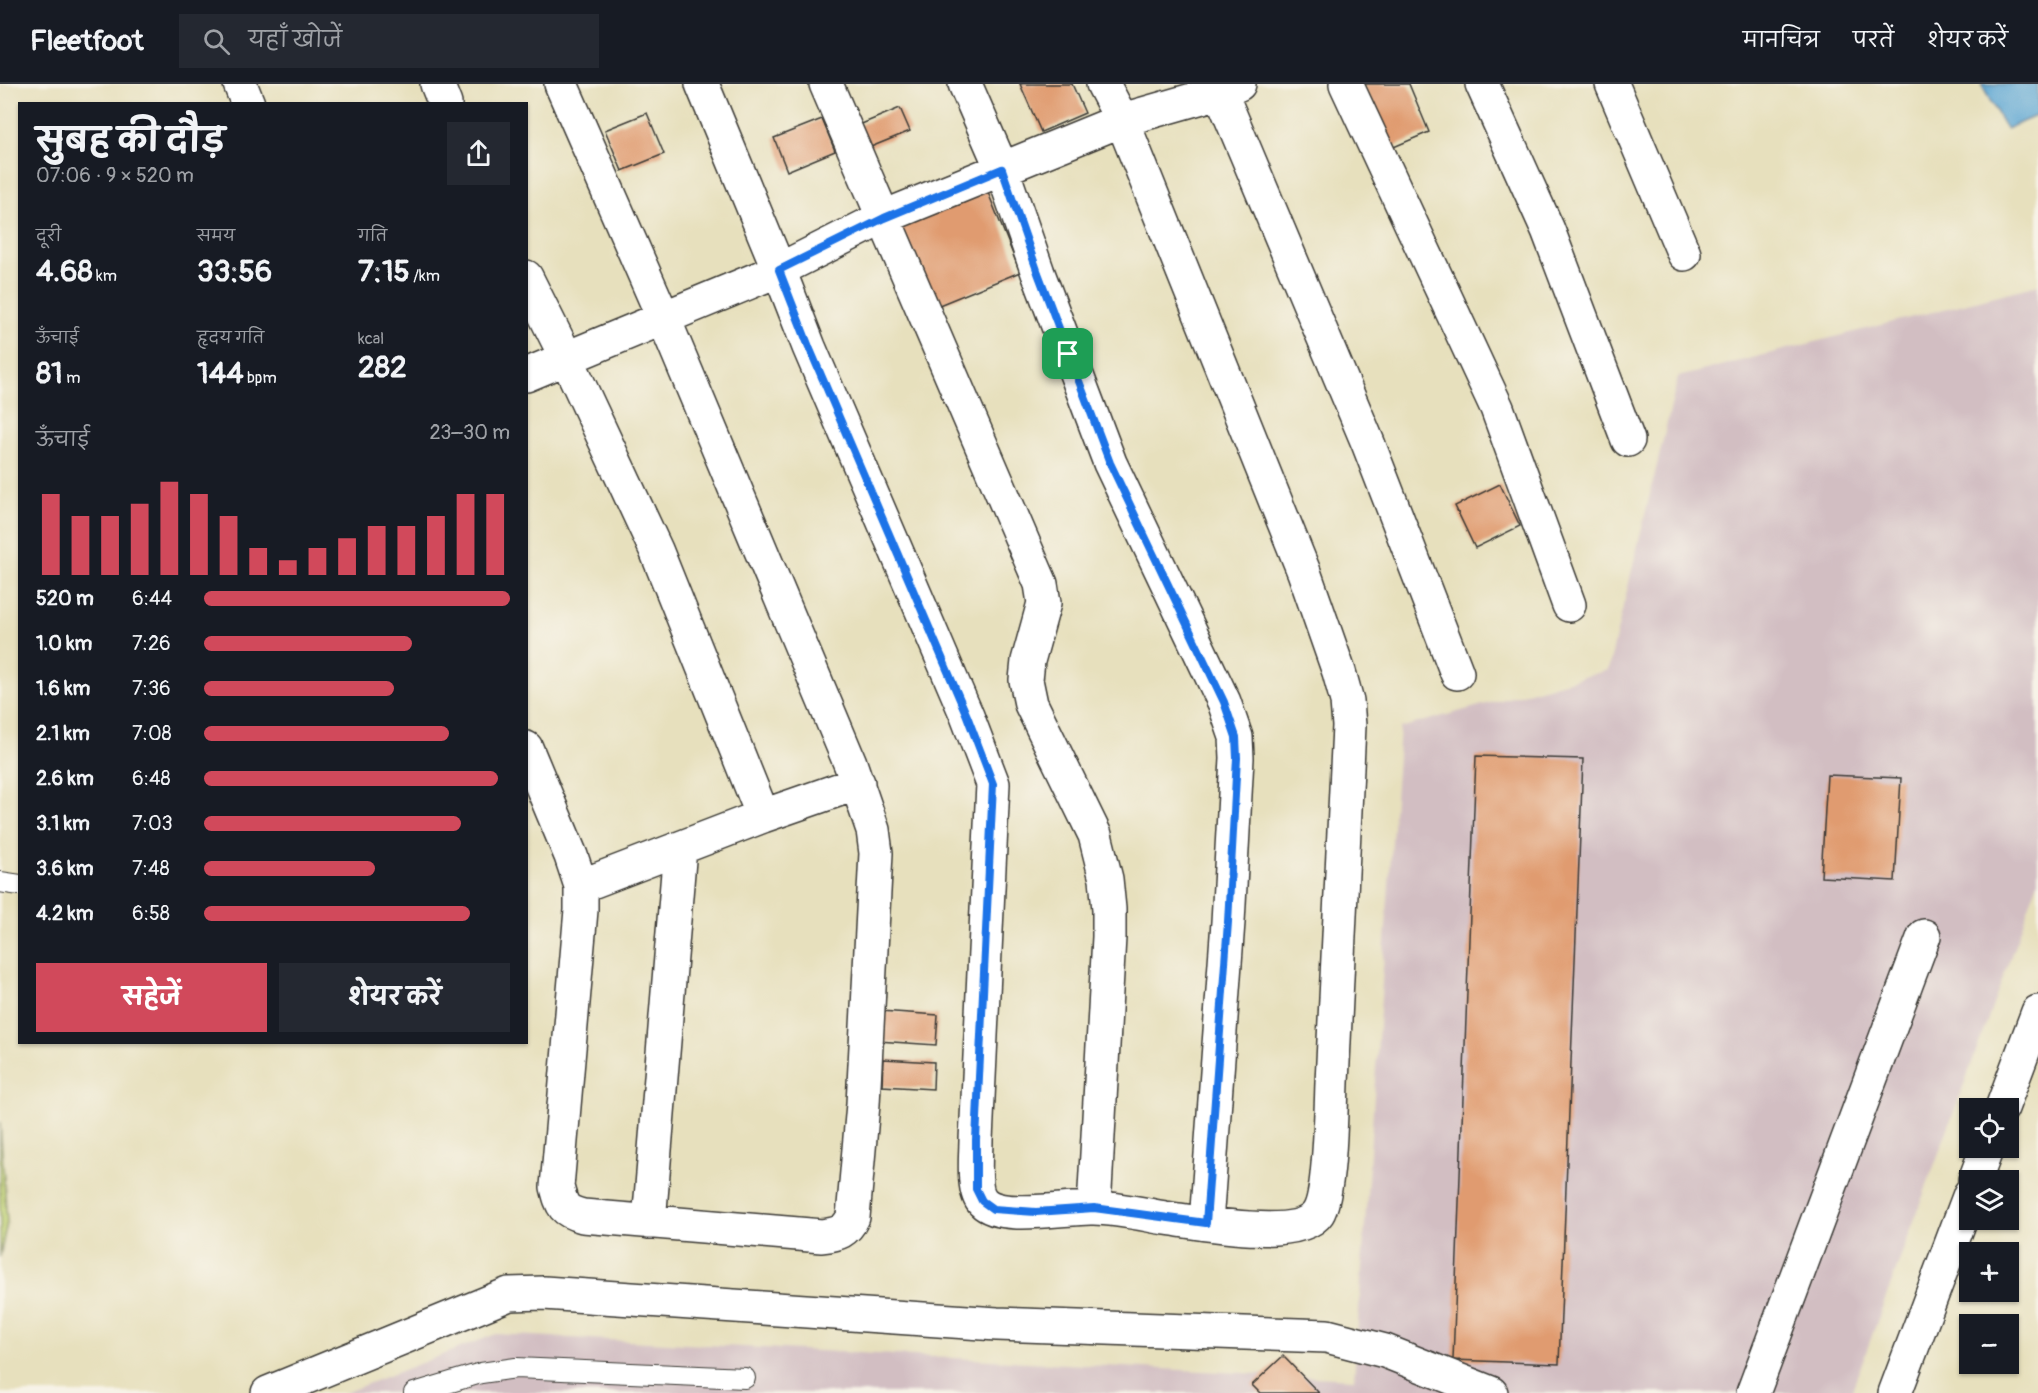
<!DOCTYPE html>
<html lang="hi">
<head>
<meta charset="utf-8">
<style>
  :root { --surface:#171b24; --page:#242831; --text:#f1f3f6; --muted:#9ea1a6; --line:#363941; --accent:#d1495b }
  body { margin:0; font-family:Pangolin,"Playpen Sans Deva",sans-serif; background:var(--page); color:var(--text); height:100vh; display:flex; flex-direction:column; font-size:22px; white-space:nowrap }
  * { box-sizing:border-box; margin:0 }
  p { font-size:20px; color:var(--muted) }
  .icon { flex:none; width:33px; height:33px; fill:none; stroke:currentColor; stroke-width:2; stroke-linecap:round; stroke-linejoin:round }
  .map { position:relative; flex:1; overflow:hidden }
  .drawer { position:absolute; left:18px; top:18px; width:510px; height:942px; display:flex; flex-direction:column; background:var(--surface); border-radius:0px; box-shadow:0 2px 4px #0004 }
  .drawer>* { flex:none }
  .controls { position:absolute; left:1959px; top:1014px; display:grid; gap:12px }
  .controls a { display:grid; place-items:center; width:60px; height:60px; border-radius:0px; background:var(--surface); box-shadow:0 2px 4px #0004; font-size:30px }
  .pin { position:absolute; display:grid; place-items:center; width:51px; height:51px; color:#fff; margin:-26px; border-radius:12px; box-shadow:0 3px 9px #0006 }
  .round { display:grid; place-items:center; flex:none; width:63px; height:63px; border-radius:0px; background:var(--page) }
  .overview { display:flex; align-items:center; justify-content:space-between; height:102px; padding:0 18px }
  h1 { font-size:33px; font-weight:700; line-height:45px }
  .figures { display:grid; grid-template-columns:repeat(3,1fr); gap:9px; height:102px; padding:6px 18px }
  .figures div { display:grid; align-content:center }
  .figures b { font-size:30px; font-weight:700 }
  .figures small { font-size:16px; font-weight:400 }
  .figures p { font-size:16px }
  .chart { height:168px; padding:12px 18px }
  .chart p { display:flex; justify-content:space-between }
  .chart svg { width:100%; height:108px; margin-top:6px; stroke:var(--accent); stroke-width:6 }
  .button { display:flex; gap:12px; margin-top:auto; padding:12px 18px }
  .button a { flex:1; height:69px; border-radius:0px; background:var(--accent); color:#fff; font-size:24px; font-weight:700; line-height:69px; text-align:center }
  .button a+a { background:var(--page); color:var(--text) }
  ul { padding:0 18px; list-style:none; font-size:20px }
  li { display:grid; grid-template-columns:96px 72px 1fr; align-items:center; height:45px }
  li i { height:15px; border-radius:8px; background:var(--accent) }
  header { display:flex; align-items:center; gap:36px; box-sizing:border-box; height:84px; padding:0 30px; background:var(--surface); border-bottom:2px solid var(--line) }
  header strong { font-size:28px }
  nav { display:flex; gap:33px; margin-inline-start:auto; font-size:21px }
  .search { width:420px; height:54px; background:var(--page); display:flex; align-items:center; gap:15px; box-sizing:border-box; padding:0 21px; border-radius:0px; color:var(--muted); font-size:22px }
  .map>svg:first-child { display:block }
</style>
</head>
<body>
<header>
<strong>Fleetfoot</strong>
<div class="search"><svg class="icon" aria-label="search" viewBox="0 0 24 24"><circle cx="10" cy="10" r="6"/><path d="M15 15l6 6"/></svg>यहाँ खोजें</div>
<nav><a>मानचित्र</a><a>परतें</a><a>शेयर करें</a></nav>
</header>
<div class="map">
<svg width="2038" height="1309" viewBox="0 0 2038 1309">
  <rect width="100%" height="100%" fill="#f7f3e8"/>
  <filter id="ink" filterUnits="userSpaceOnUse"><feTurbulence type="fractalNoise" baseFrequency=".0167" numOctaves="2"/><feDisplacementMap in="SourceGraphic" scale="12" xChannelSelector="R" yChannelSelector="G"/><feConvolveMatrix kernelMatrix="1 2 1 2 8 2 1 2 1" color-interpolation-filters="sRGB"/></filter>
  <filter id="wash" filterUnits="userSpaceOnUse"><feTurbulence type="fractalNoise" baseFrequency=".008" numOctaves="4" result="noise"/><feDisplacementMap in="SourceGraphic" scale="24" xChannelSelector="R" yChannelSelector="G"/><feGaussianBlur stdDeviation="1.35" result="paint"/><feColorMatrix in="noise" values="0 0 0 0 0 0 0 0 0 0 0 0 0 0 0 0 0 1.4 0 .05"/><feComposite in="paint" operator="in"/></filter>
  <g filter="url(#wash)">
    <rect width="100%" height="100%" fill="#e7e0bd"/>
    <path fill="#d2bec2" d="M2038,201V798L1851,1309H344L496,1250L1354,1295L1400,644L1608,586L1678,293Z"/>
    <path fill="#c0d275" stroke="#6e7748" stroke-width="1.5" d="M0,1038L7,1138L0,1173Z"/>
    <path fill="#5ba6d3" stroke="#3c6178" stroke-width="1.5" d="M1981,0H2038V31L2006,45Z"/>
    <g id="blocks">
      <path fill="#e09b70" d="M1020,0H1072L1085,29L1041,48Z
        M1362,0H1409L1429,48L1389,65Z
        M900,24L910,47L861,67L852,44Z
        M647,29L664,70L622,87L605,46Z
        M822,35L835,67L787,87L774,54Z
        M983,96L1020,188L927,226L890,134Z
        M1500,400L1520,442L1475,464L1455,422Z
        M1476,672L1583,675L1559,1280L1453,1276Z
        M1827,691L1901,694L1895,797L1821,793Z
        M880,927L938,931L936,961L878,957Z
        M883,975L934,978L933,1005L882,1002Z
        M1283,1272L1319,1309H1260L1252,1301Z"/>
    </g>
  </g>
  <g filter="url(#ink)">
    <use href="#blocks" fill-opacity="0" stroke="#3a3934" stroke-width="1.5"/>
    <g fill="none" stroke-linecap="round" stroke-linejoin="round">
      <defs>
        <path id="service" d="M0,798L20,801
          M414,1309L481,1289L516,1284L745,1294"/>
        <path id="minor" d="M240,0L248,20
          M437,0L445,20
          M702,0L779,186L809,263L967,632L993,700L976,1056C976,1071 972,1107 983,1118C1001,1137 1068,1123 1093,1124C1117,1124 1142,1130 1165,1134C1196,1138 1299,1158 1318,1129C1330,1110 1331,1025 1332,999C1338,880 1343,761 1349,642L1347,617L1339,588L1304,488L1122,36L1103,0
          M826,0L1041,500L1044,519L1028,577L1026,596L1031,620L1095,751L1106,795L1109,825V853L1094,1124
          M965,0L1002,85L1038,189L1110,379L1224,618L1236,653L1237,674L1228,838L1206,1139
          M1217,0L1368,359L1457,589
          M1346,0L1497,324L1569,521
          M1482,0L1548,146L1628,356
          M1612,0L1684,170
          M526,193L567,275L656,466L763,732
          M526,291L779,186L884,133L1122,36L1220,8L1239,0
          M526,664L571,772L581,802V826L557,1103C562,1122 563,1127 583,1132L822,1152C838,1150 846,1148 853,1133L863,1020L876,769L873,746L850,679L664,235L561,0
          M581,802L763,732L858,699
          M649,1138L680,764
          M268,1309L509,1210L544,1209L997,1240L1327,1252L1385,1267L1491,1309
          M1753,1309L1924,852"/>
        <path id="tertiary" d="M2002,1024L2038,928
          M1975,1096L1987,1064
          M1895,1309L1970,1110"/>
      </defs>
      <use href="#service" stroke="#3a3934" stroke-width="22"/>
      <use href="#minor" stroke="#3a3934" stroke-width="36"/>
      <use href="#tertiary" stroke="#3a3934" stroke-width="36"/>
      <use href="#service" stroke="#fff" stroke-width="20"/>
      <use href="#minor" stroke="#fff" stroke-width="33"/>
      <use href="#tertiary" stroke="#fff" stroke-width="33"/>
    </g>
  </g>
  <g fill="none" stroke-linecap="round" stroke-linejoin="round" filter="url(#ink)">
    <defs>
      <path id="route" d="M1002,85L1038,189L1110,379L1224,618L1236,653L1237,674L1228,838L1206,1139L1094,1124L1036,1128L993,1125L982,1117L976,1105V1056L993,700L967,632L809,263L779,186L884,134Z"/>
    </defs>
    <use href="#route" stroke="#fff" stroke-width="12"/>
    <use href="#route" stroke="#1a73e8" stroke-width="8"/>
  </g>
</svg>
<div class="controls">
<a><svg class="icon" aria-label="locate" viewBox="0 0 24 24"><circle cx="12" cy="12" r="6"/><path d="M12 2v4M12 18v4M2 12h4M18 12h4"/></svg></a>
<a><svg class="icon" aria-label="layers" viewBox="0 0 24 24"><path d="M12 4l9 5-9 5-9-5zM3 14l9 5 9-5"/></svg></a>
<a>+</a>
<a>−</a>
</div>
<div class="pin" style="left:1068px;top:270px;background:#1e9e55"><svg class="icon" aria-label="arrive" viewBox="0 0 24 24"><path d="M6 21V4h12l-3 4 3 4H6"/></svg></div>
<section class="drawer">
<div class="overview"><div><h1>सुबह की दौड़</h1><p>07:06 · 9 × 520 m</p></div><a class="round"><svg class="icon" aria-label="share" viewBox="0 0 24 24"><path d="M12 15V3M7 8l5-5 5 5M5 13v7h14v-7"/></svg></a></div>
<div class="figures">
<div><p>दूरी</p><b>4.68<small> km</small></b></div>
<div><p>समय</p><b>33:56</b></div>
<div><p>गति</p><b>7:15<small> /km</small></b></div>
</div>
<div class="figures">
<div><p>ऊँचाई</p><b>81<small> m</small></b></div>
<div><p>हृदय गति</p><b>144<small> bpm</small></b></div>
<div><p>kcal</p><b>282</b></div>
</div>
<div class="chart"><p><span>ऊँचाई</span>23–30 m</p>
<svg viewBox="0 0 160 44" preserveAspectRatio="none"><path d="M5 44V11M15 44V20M25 44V20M35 44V15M45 44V6M55 44V11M65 44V20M75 44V33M85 44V38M95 44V33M105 44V29M115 44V24M125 44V24M135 44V20M145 44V11M155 44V11"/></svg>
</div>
<ul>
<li><b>520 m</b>6:44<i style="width:100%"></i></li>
<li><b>1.0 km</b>7:26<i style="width:68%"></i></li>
<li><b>1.6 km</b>7:36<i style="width:62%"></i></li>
<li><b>2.1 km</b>7:08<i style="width:80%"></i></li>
<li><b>2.6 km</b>6:48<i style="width:96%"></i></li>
<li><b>3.1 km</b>7:03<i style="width:84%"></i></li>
<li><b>3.6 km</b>7:48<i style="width:56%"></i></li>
<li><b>4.2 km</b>6:58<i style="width:87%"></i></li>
</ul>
<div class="button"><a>सहेजें</a><a>शेयर करें</a></div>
</section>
</div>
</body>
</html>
